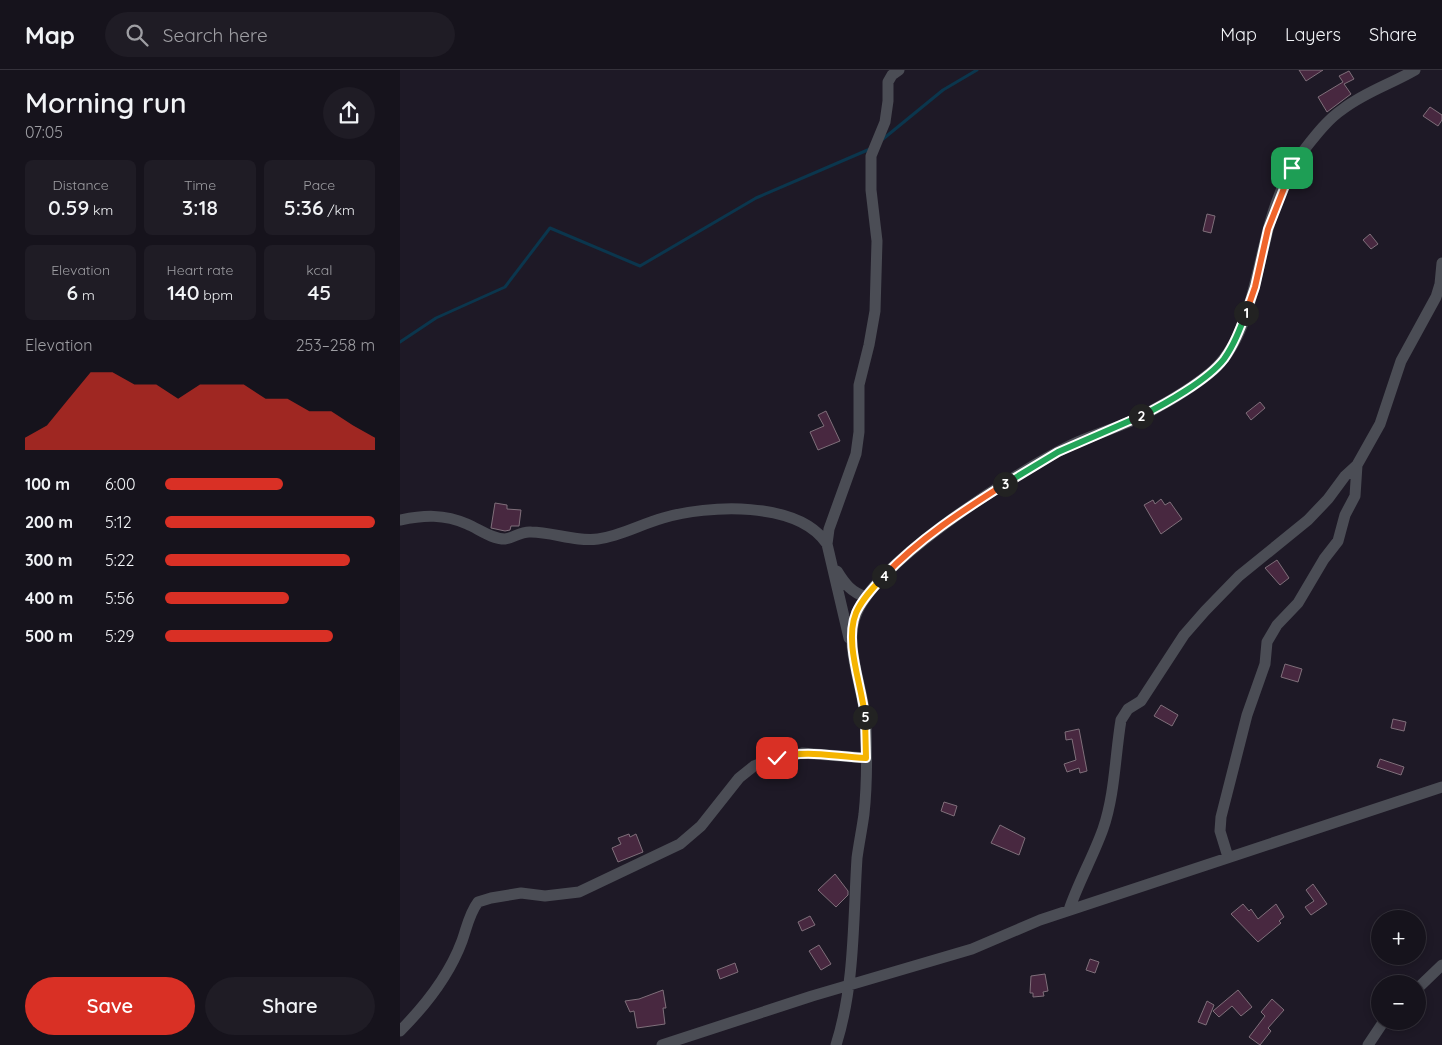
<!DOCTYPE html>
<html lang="en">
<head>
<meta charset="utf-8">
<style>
  :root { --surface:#16131c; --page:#1f1c25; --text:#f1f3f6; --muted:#9e9ea3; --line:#35323b; --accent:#d93025 }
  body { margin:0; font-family:Quicksand,sans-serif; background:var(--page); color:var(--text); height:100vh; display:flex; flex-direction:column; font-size:19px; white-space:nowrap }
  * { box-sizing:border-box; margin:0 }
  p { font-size:16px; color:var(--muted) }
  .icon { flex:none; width:28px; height:28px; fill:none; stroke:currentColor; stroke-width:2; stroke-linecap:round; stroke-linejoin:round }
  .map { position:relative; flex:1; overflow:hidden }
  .panel { display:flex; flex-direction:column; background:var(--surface); width:400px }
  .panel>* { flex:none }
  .tools { position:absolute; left:971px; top:840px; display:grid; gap:10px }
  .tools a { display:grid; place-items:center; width:55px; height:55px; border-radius:50%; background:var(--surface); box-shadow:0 2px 8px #0003,0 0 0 1px var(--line); font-size:25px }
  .pin { position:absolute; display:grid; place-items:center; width:42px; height:42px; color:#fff; margin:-21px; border-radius:10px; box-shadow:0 2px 8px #0006 }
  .km { position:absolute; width:25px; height:25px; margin:-12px; border-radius:50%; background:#222; color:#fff; font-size:14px; line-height:25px; text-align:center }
  .round { display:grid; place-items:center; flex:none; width:52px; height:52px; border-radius:26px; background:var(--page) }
  .headline { display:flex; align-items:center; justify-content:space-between; height:85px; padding:0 25px }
  h1 { font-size:28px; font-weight:600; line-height:38px }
  .figures { display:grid; grid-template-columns:repeat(3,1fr); gap:8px; height:85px; padding:5px 25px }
  .figures div { display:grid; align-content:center; border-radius:8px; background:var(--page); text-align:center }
  .figures b { font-size:21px; font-weight:600 }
  .figures small { font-size:14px; font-weight:400 }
  .figures p { font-size:14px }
  .chart { height:140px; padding:10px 25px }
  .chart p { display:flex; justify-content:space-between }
  .chart svg { width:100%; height:90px; margin-top:5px; fill:var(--accent); opacity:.7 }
  .primary-button { display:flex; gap:10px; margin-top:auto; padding:10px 25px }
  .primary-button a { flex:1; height:58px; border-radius:30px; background:var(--accent); color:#fff; font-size:20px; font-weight:600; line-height:58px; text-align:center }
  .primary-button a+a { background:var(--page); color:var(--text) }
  ul { padding:0 25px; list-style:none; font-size:16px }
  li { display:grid; grid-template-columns:80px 60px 1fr; align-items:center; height:38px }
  li i { height:12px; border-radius:6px; background:var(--accent) }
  header { display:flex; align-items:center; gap:30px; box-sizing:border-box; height:70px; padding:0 25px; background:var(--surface); border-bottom:1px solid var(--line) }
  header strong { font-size:24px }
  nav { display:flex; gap:28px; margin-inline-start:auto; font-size:18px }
  .search { width:350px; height:45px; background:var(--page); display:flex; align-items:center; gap:12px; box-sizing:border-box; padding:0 18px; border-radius:28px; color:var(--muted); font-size:19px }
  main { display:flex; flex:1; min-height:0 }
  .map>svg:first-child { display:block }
</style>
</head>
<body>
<header>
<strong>Map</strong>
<div class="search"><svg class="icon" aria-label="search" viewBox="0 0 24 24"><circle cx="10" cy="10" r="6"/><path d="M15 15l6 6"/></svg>Search here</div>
<nav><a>Map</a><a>Layers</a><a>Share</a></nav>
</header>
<main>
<section class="panel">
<div class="headline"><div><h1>Morning run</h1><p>07:05</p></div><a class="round"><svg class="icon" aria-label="share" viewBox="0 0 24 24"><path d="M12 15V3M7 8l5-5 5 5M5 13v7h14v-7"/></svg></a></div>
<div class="figures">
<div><p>Distance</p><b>0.59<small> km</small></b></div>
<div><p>Time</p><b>3:18</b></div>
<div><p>Pace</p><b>5:36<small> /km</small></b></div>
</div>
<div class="figures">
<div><p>Elevation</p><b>6<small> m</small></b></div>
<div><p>Heart rate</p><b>140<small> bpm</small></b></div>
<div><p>kcal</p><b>45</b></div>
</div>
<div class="chart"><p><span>Elevation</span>253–258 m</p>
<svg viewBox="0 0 160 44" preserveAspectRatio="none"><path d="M0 44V38L10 32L20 19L30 6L40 6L50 12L60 12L70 19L80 12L90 12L100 12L110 19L120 19L130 25L140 25L150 32L160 38V44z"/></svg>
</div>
<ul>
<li><b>100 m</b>6:00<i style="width:56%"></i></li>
<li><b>200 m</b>5:12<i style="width:100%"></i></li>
<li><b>300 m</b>5:22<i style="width:88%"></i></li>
<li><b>400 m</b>5:56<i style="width:59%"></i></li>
<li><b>500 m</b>5:29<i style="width:80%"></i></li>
</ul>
<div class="primary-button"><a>Save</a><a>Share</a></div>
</section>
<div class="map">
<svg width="1042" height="975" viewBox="0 0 1042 975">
  <rect width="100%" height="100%" fill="#1e1926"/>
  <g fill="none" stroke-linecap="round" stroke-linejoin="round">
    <path stroke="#0b364d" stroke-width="3" d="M483,69L543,20L577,0
      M0,272L36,248L105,217L150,158L240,196L356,128L470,79"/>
  </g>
  <path fill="#482840" stroke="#7f6f7a" d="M899,0H923L906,11Z
    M949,1L954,9L944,14L951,24L927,42L918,27L943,12L939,6Z
    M1030,37L1042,45V50L1038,56L1023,46Z
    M807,144L815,146L811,163L803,161Z
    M970,164L978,174L971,179L963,170Z
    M860,332L865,338L851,350L846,343Z
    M426,341L440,371L418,380L410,362L424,356L418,345Z
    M761,429L765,435L770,432L782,449L761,464L744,435L753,430L755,434Z
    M95,433L107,435V439L121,440L119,456H111L110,460L105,461L91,458Z
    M877,490L889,508L880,515L865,498Z
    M885,594L902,599L898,612L881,607Z
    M761,635L778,645L772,656L754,646Z
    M993,649L1006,652L1004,661L991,658Z
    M679,659L687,701L680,703L679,698L667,702L664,694L676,690L672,669L666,670L665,662Z
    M980,689L1004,697L1001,705L977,697Z
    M544,732L557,736L554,746L541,741Z
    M600,755L625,768L619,785L591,773Z
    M229,764L230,767L236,764L243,782L218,792L212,778L221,774L218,768Z
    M435,804L448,821V825L436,837L418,820Z
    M913,814L927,834L911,845L905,837L914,831L906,820Z
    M843,834L849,841L851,839L858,849L876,834L884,847L879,851L881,853L858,872L831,844Z
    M410,846L415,855L402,861L398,852Z
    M419,875L431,894L421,900L409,881Z
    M690,889L699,892L695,903L686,900Z
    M335,893L338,902L320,909L317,900Z
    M645,904L648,921L643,922L644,926L633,927V923H630L631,906Z
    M263,920L266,938H263L265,954L237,958L234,941L230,942L225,931L239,929Z
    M838,920L852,937L841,946L832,936L819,947L813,941Z
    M872,929L884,940L868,958L871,961L860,975L849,967L865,946L861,942Z
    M807,931L814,935L806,955L798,952Z"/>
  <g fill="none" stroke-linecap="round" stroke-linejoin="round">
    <path stroke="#4b4d55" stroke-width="11" d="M0,450C24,445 44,444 67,454C79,459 91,469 105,469C114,468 121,461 131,462C153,462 175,472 198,469C221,466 241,454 263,448C307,435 398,430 427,474
      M437,501C445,514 451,522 466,527
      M449,568L427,474L429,459L456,384L459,362V315L469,275L475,241L477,171L471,120V86L485,52L488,31V12L492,5L499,0
      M828,787L820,761L821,747L847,645L865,594L867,572L877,555L898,533L924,489L938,471L945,445L955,426L957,395L980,354L1001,291L1036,227L1040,214L1042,193
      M669,840C678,813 693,787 703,759C715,724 715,686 721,650L728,639L741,631L784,565L805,541L839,506L908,450L928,429L945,406L957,395
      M1018,918L1042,895
      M0,961C26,935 49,906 62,871C67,857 69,844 78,832L91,828L121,823L145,826L179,822L280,774L301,756L339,708L354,696L365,692L402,683L466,688
      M262,975L412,926L572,879L640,850L1042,717
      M436,975C455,915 453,850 457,788C459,773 462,759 464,744C467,716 467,685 466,656C465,621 443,577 456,545C476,491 618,401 671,375C690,366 710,360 729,352C755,340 788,321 810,303C846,274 854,214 865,172C872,141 884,106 904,80C915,66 928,49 943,39C965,22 991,14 1015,0
      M968,975L984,951"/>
  </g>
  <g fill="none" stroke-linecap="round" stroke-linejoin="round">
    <defs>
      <path id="split-1" d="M846,243L855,217L868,159L892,98"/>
      <path id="split-2" d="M741,346C765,334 808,310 824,289C834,275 840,259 846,243"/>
      <path id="split-3" d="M605,414L658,382L741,346"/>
      <path id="split-4" d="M484,506C519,469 562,441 605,414"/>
      <path id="split-5" d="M465,647C462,615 444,573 456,543C462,529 474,517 484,506"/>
      <path id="split-6" d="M377,688C408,679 434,687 466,688L465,647"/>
    </defs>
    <use href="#split-1" stroke="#fff" stroke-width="10"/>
    <use href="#split-2" stroke="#fff" stroke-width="10"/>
    <use href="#split-3" stroke="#fff" stroke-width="10"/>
    <use href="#split-4" stroke="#fff" stroke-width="10"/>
    <use href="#split-5" stroke="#fff" stroke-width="10"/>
    <use href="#split-6" stroke="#fff" stroke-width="10"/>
    <use href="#split-1" stroke="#f0652b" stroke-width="6"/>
    <use href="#split-2" stroke="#22a559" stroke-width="6"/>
    <use href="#split-3" stroke="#22a559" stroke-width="6"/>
    <use href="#split-4" stroke="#f0652b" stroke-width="6"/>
    <use href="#split-5" stroke="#f5b400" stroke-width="6"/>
    <use href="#split-6" stroke="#f5b400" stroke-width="6"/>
  </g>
</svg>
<div class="tools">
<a>+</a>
<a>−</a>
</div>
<div class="pin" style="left:892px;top:98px;background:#1e9e55"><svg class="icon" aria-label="arrive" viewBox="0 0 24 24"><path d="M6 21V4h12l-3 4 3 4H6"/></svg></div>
<div class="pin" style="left:377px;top:688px;background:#d93025"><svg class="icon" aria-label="check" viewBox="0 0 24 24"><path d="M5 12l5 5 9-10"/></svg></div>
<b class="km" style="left:846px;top:243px">1</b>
<b class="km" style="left:741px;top:346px">2</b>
<b class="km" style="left:605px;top:414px">3</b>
<b class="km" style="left:484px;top:506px">4</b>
<b class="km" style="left:465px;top:647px">5</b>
</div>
</main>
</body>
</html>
